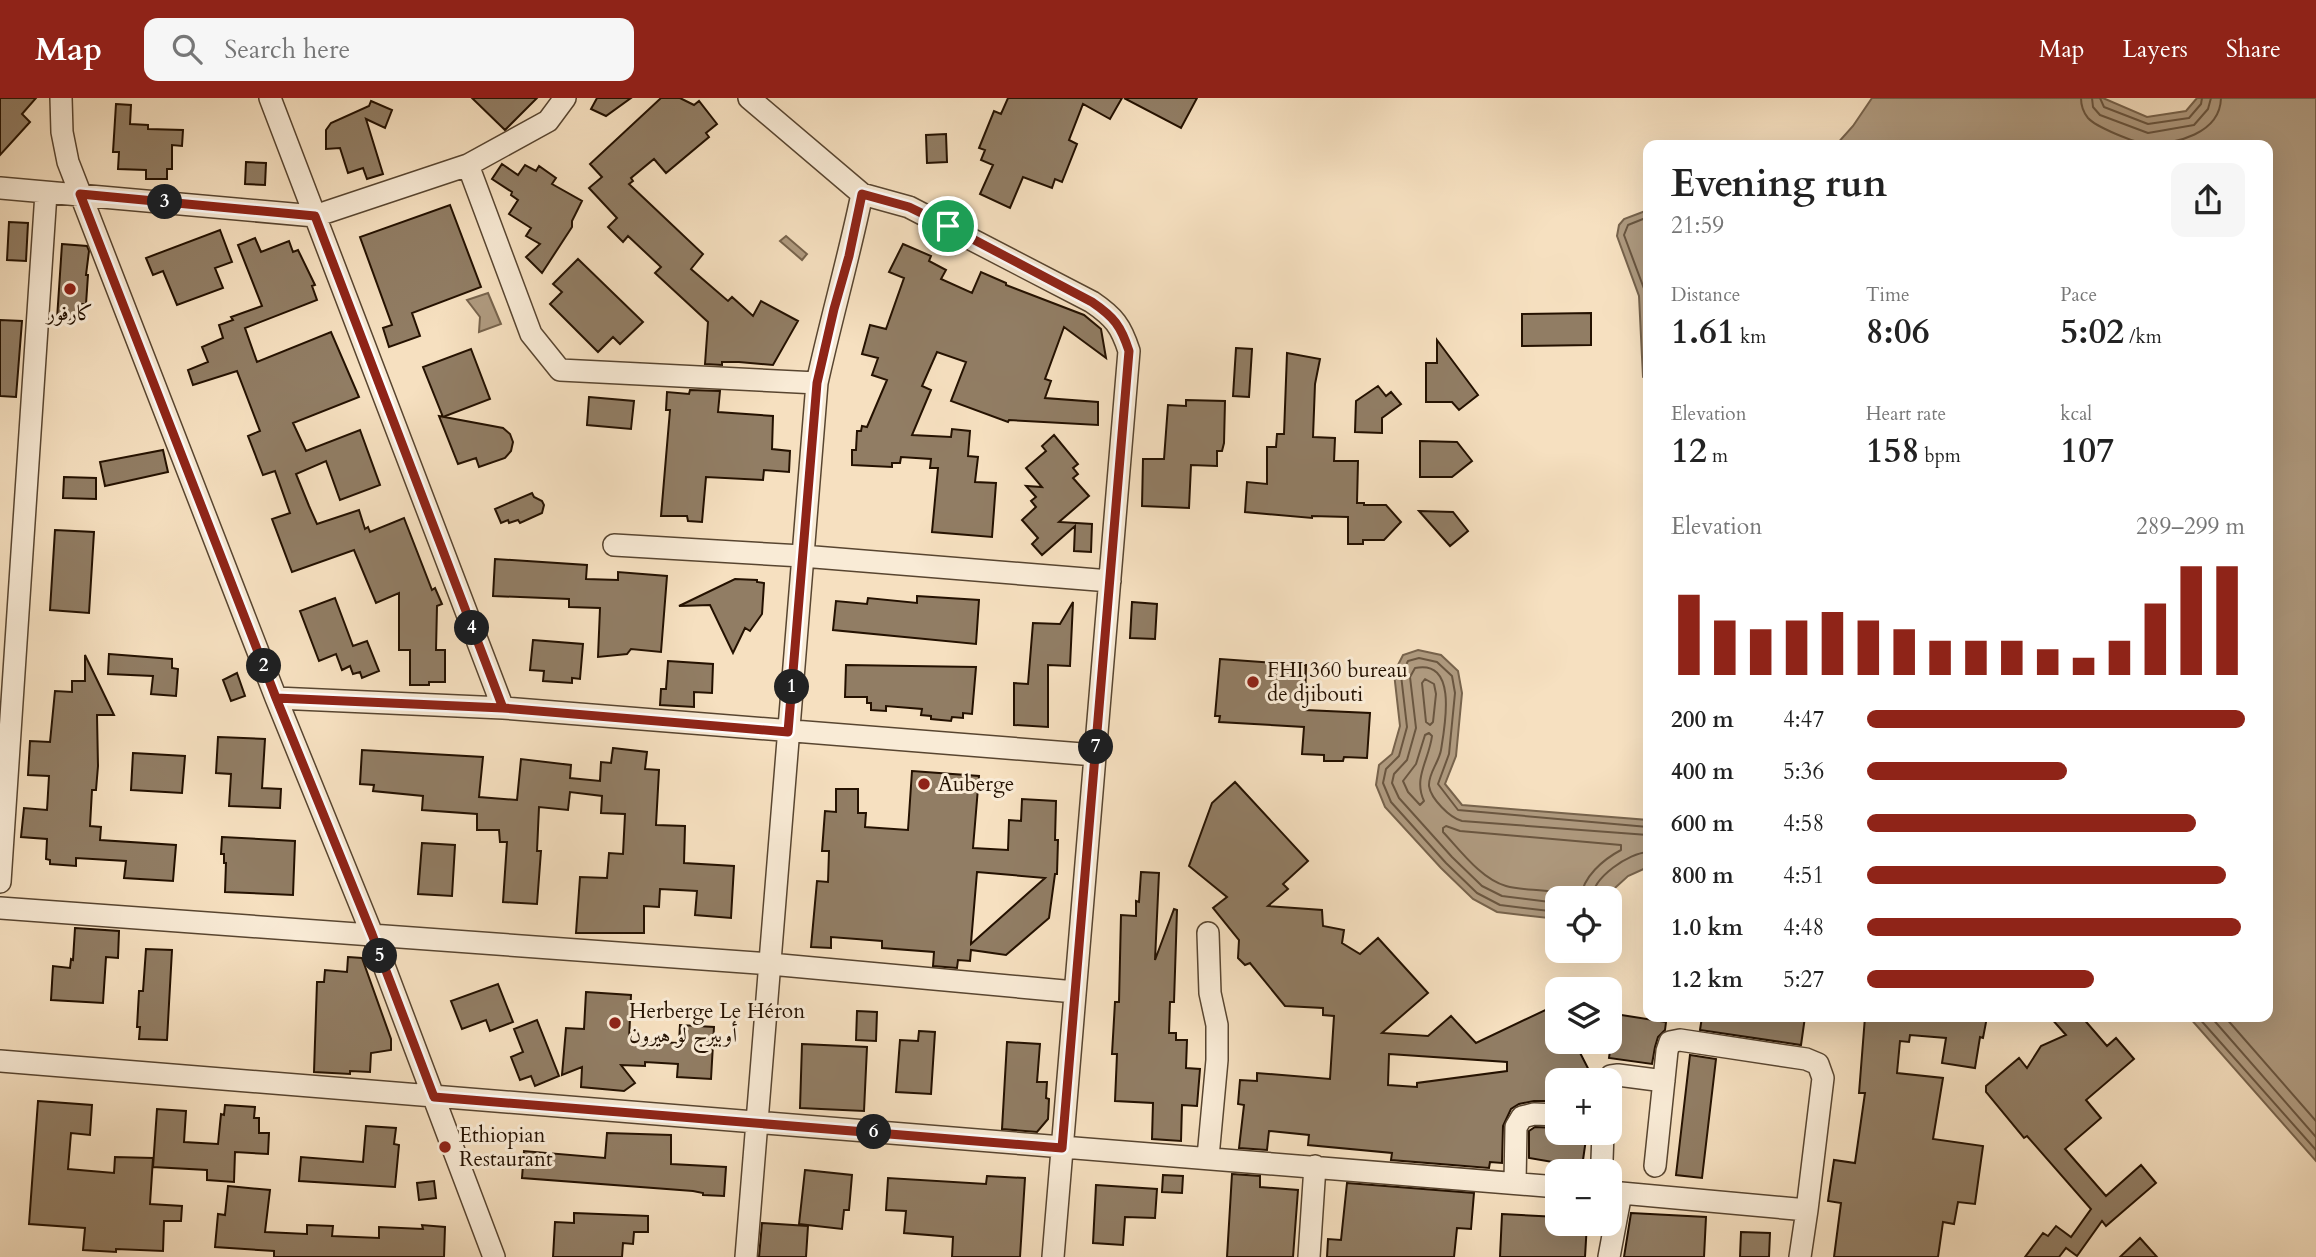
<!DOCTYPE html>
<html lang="en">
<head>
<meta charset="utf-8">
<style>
  :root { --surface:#fff; --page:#f6f6f6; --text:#222; --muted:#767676; --accent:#8f2418 }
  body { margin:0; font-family:Cardo,Amiri,serif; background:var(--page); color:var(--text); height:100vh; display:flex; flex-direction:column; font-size:26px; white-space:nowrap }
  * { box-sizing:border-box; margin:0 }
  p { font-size:23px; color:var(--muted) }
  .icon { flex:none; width:38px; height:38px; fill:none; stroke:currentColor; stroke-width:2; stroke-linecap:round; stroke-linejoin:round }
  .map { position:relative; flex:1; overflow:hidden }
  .details { position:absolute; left:1643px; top:42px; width:630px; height:882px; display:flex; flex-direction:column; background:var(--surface); border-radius:14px; box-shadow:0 7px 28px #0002 }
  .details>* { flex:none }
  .controls { position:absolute; left:1545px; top:788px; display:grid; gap:14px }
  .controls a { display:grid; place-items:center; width:77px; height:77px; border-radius:14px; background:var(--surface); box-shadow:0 7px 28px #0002; font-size:35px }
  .pin { position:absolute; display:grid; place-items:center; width:60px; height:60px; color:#fff; margin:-30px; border:4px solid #fff; border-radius:50%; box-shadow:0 2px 7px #0007 }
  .km { position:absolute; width:35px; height:35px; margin:-18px; border-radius:50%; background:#222; color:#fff; font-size:19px; line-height:35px; text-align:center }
  .round { display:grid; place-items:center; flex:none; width:74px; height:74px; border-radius:14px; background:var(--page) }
  .overview { display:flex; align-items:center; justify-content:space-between; height:119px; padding:0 28px }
  h1 { font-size:38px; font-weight:600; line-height:52px }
  .stats { display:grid; grid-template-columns:repeat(3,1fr); gap:10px; height:119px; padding:7px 28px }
  .stats div { display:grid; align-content:center }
  .stats b { font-size:35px; font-weight:600 }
  .stats small { font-size:19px; font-weight:400 }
  .stats p { font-size:19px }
  .chart { height:196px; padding:14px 28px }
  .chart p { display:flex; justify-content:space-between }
  .chart svg { width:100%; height:126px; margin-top:7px; stroke:var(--accent); stroke-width:6 }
  ul { padding:0 28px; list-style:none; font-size:23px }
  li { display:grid; grid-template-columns:112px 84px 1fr; align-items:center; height:52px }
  li i { height:18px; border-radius:9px; background:var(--accent) }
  header { display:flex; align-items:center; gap:42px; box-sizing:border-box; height:98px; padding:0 35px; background:var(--accent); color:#fff }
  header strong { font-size:33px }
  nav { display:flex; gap:38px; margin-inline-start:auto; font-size:24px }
  .search { width:490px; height:63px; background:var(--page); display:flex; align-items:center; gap:18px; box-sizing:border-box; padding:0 24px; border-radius:14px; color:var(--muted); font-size:26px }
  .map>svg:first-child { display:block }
</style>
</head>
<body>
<header>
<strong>Map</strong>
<div class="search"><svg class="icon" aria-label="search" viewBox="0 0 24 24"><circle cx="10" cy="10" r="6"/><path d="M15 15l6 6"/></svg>Search here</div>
<nav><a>Map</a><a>Layers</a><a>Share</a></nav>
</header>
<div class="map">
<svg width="2316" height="1159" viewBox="0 0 2316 1159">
  <rect width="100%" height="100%" fill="#f6e0c0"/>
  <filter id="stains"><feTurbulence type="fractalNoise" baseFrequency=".00286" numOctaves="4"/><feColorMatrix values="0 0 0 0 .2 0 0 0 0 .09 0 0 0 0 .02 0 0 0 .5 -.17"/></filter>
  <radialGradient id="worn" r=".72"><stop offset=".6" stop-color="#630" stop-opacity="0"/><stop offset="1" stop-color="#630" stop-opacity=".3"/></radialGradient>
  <path fill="#af9a7f" stroke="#77634c" stroke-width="2" d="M1872,0H2103L2147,19L2186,13L2197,0H2316V1063L2189,919H2268V47H1836L1853,28Z
    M1648,112V282L1643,279L1639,198L1617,138L1619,127L1624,121Z
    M786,138L807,156L802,162L780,143Z
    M488,195L501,226L479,234L480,219L467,202Z
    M1418,552L1441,557L1458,573L1462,595L1456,658L1445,686L1462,707L1648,722V769L1628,778L1604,800H1558L1557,821L1497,814L1473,801L1441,770L1385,709L1376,687L1379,667L1392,656L1400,628L1394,575L1403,557Z"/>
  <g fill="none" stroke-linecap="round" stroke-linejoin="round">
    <path stroke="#6a5640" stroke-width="2" d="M2081,0C2081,8 2083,14 2088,20C2096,29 2135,45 2147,46C2176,46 2220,36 2221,0
      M2092,0L2093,9L2100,17L2148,35L2194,27L2208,11L2211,0
      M2100,0L2104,9L2148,26L2189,20L2201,6L2202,0
      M1648,119L1628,127L1624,137L1646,196L1648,243
      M1425,581L1434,586L1436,596L1433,624L1430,627L1426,624L1422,585Z
      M1429,635L1432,638C1429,662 1413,680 1424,703L1420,707L1408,694L1403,683L1416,666L1425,637Z
      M1572,800C1552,789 1527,794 1506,788C1481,781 1460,752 1443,734V730L1446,728L1460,733L1621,747V752C1604,761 1582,779 1581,800
      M1592,800C1593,779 1629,755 1648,754
      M1558,805L1502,798L1482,788L1452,759L1399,700L1392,685L1394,676L1407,662L1416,630L1410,579L1415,570C1458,561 1445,627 1441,652C1439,664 1428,676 1429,688C1431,701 1450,720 1462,723L1648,737
      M1558,814L1500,807L1477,795L1446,765L1391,704L1383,685L1386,671L1399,658L1407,629L1401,577L1408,563L1419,560L1437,564L1452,578L1455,595L1449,656L1438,686L1458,712L1648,729
      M2198,919L2316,1052
      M2211,919L2316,1039
      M2225,919L2316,1023"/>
  </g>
  <path fill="#917d64" stroke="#241100" stroke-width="2" fill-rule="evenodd" d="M0,0H36L22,16L30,24L0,57Z
    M472,0H537L505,32Z
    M597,0H631L606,18L591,11Z
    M661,0H680L694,7L699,3L717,26L706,35L709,39L666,75L654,61L631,80L633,83L629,86L703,156L691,171L728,203L732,199L753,218L761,203L798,223L773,267L739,264H722V267L705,266L708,224L655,175L661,169L628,138L623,144L608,129L617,120L589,90L602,79L590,66Z
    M1008,0H1122L1110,21L1083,6L1069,42L1077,46L1062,84L1055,81L1052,90L1023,79L1010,110L980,96L993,67L981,62L985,52L979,50L994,13L1001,16Z
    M1124,0H1197L1181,30Z
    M371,3L392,12L385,30L366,21L383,76L367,81L363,70L348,75L340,50L326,51V32L331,25L369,8Z
    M116,6L131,7L130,26L148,27V31L183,32L182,48L172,47V71H167V81H146V72L118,71L119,54H113Z
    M946,36L947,64L927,65L926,37Z
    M246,64L266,65L265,87L245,86Z
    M502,66L518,77L525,67L536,73L539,68L556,80L552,86L582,103L572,123V129L542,175L526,159L540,146L526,138L531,130L509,116L518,102L511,97L512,94L492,81Z
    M450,107L481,189L412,215L420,238L389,249L383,230L392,227L360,139Z
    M9,124L28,125L26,163L7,162Z
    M220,132L232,164L215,170L223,190L177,207L163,173L153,177L146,160Z
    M255,140L261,154L289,143L293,154L298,152L315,187L312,188L317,202L245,230L257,264L331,234L359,299L293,325L306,353L360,332L380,387L340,402L326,363L296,376L309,408L317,426L359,412L365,431L368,429L370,434L404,420L432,492L435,490L442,506L437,508L436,552H445V584H429V587H410V552H399V495L376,505L354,452L292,474L272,421L290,415L275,373L263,377L248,338L260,333L237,273L193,287L188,272L208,264L202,249L223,240L219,227L233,222L231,219L262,208L238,147Z
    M62,146L87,148L89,153L86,177H88L86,206H82L80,223L57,221Z
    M903,146L931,158L929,163L946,172L941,181L972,195L981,174L1006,185V187L1084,217L1101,231L1106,260L1064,229L1045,281L1051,283L1045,300L1098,304V327L1009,322L1008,324L951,303L966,264L937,254L922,288L931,292L912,337L951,339L952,331L970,333L968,358L978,359L975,384L996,385L992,439L932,434L938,370H930L931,361L901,359L900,365H892V369L852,367V352H856L857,333H861L862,328L867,329L887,282L872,277L878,260L862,256L870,227L886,231L904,180L889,174Z
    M578,161L643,224L620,246L613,239L598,254L550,206L562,194L553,186Z
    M1591,215V247L1522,248V216Z
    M0,222L22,223L16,299L0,298Z
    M1437,242L1478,297L1459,312L1452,304H1426V265H1437Z
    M1236,250L1252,251L1249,299L1233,298Z
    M471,251L490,301L443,319L423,269Z
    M1287,255L1320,261L1315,286L1313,339L1335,340L1334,363H1358L1357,405H1364V407H1386L1401,424L1384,442H1363V446H1348V419L1312,418V420L1245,414L1247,384L1267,386V349H1276L1277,336H1284Z
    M1378,288L1386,298L1391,294L1401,306L1382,320V335L1355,334L1356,303Z
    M690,292L720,293L718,314L773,318L772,351L790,353L789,374L764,372L763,382L706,379L702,424L688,423L687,418H661L670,312H666L667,294L689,296Z
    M589,299L634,303L631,331L587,327Z
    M1186,302L1225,303L1224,345L1222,353H1217V368L1191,367L1189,410L1142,408L1143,361H1164L1168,307L1186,308Z
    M439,318L503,330L510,336L513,344L511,353L505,360L479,369L476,360L458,366Z
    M1054,337L1078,366L1073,370L1078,376L1073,380L1089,398L1059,424L1092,426L1091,454L1074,453L1075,428L1042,457L1032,446L1038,440L1022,422L1036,409L1031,403L1036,399L1026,388L1042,389L1026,370L1046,353L1042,348Z
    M1420,343L1457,344L1472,363L1452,379H1420Z
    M163,352L168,374L105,388L100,364Z
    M64,379L96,380V401L63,400Z
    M532,395L534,399L542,403L544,407L542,415L520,425L518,422L509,425L508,422L501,425L495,411Z
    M1419,413L1453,414L1468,433L1450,448Z
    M55,432L94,434L89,515L50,512Z
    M495,461L587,467L586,481L618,482V474L667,478L661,554L631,551L627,556L598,559L600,510L569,509V501L493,498Z
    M735,481L757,482V484L764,485L762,516L750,533L745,530L733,555L710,507L679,508Z
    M917,498L979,502L976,546L833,532L836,503L867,506L868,500L917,505Z
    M335,500L353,548L367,543L379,573L362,580L360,574L353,576L350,568L342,572L336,556L319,563L300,513Z
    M1073,504L1070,568L1048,567V629L1014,627V585L1028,586L1033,525L1060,526Z
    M1132,504L1157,506L1155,541L1130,540Z
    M533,542L583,546L580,581L572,580V585L543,583L544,573L530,572Z
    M109,556L172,561V570L178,571L176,598L151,596L153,578L108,576Z
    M85,557L114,617H97L98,668L96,692H92L90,728L101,729L100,742L176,747L173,783L124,780L126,763L76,760V768L50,766V762L46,761L47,741L21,739L24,710L47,712L49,678L28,677L30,643L50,644L55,593L72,594V583H85Z
    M1220,561L1306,567L1305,612L1370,615L1367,660L1344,659L1343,663H1324V657L1302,656L1304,629L1219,624L1220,618H1215Z
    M668,563L713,566L712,595L694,594V609L660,607L661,591H666Z
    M846,567L976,569L972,616L963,615V620L952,619L951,623L931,621V618L921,617L922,611L886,608V613L871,612V605H867V599H845Z
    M237,575L245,598L231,603L223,582Z
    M218,639L265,641L262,690L281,691L280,710L229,708L231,676L216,675Z
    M613,650L647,654L645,671L659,672L656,727L685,728L684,765L734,768L731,820L695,817L697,793L660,791L659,809L644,808V835H576L580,779L607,780L609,755L623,756L625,716L601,715L602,698L570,694L568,712L539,709L537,753H541L537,806L503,804L507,744H500L499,732H477V716L422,712L423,698L373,693L374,687L360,686L362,652L483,659L479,699L517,702L521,661L571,667L570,680L600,683L601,664L611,665Z
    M133,655L185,658L182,695L131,692Z
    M912,673L979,678L973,750L1008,752L1009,722L1021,723L1022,701L1056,703L1055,742H1058L1057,776H1055L1049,820L1006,857L971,852L970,863L958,862L957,870L933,868L934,854L882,850V843L831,839V850L811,849L817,783L828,784L829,753H822L825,713L836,714V691H858V715H866L865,729L908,732ZM977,774L1045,780L971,846V845Z
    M1235,684L1308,763L1283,786L1288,791L1268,808L1322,812L1323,828L1344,832L1342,845L1360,856L1378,840L1428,895L1382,935L1428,938L1451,918L1476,945L1558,906V943H1574L1594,982H1558V1000L1549,1003H1534L1519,1006L1511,1011L1503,1028L1502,1065L1490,1064L1489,1070L1391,1062L1392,1055L1308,1047L1309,1037L1269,1033L1267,1052L1239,1050L1244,1007L1238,1006L1240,982L1257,983V975L1330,981L1334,918L1323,917V910L1285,908L1250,865L1245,867L1238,860L1239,842L1213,810L1227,799L1189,768L1212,705ZM1389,956L1507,964V973L1417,985V989L1388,987Z
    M222,739L295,743L293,797L225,794L226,765H224V756H221Z
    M422,745L455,747L452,798L418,796Z
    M1141,774L1159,775L1155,862L1174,811L1177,812L1174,904H1170L1169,935H1176V942H1187L1186,970L1200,971L1197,1008L1182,1007L1181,1043L1152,1041L1153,1005L1115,1003L1117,956H1112L1115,904H1119L1121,817L1136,818V803L1139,804Z
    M75,830L119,833L118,860L106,859L103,905L51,902L53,868L70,870L71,861L73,862Z
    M146,851L172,852L167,942L139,941L140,929H137L139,893H143Z
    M348,859L362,860L391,941V952L371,955L370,974L350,973V976L314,974L317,884H324L325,872L347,874Z
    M498,886L513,924L490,933L486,922L462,931L451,903Z
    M586,894L631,897L629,943L679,945L680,927L714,929L711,981L677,979L678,966L645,964V968L621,967L635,985L624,993L581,989L582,969L562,977L566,930L584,931Z
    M857,913L877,914L876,943L856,942Z
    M1615,916L1666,924L1665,932L1658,939L1655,949L1652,966L1609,960Z
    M1702,919H1805L1801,947L1700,932Z
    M1865,919H1987L1983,940L1980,939L1975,970L1942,965L1946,940L1910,937L1909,944L1900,943L1897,975L1943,980L1933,1041L1983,1048L1975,1106L1958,1104L1954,1126L1943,1124L1938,1159H1834L1841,1105L1828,1103L1834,1062L1855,1065L1865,995H1859Z
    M2050,919H2082L2107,948L2116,940L2134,961L2086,1002L2101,1020L2065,1051L2106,1098L2141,1067L2156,1085L2106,1128L2102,1123L2077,1158L2066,1150L2059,1159H2025L2043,1135L2048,1138L2056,1128L2071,1139L2091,1111L2027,1038L2024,1040L1986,994V988L2019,960L2027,970L2041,948L2066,937Z
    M537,922L559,978L535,988L531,978L520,982L511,959L523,954L514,931Z
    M919,933L935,934L931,996L896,994L900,942L918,943Z
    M1007,944L1040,946L1037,984H1047L1046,1000L1049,1001L1048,1021L1037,1034L1002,1031Z
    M802,946L867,949L864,1013L800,1010Z
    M1690,957L1716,961L1702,1080L1676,1077Z
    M38,1003L92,1007L90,1037L71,1035L68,1071L114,1075L115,1059L153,1060L150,1106L182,1108L181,1123H164L163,1153L116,1151V1154L83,1152L85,1130L29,1126Z
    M225,1007L255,1009L254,1020H259V1035H269L268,1056L235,1054L234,1084L207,1082V1072L153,1069L157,1011L186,1013L184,1044L218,1046L221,1016L224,1017Z
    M366,1028L396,1030L394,1046L399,1047L395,1089L299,1083L301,1059L363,1064Z
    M1535,1029L1558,1030V1034H1587L1582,1069L1529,1060V1033Z
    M607,1035L671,1037V1066L726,1069L724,1098L703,1097V1095L693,1093L522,1080L524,1053L605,1060Z
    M805,1072L852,1077L849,1112H844L842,1131L799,1126Z
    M1232,1076L1260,1078V1089L1298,1092L1293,1159H1227Z
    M1163,1077L1183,1078L1182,1095L1162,1094Z
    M987,1078L1025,1080L1020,1159H952L953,1139L904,1135L906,1113L886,1112L888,1080L986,1086Z
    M434,1083L436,1100L419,1102L417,1085Z
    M1347,1085L1474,1095L1471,1131L1457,1130L1454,1159H1327L1328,1141L1341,1142Z
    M1096,1087L1157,1091L1155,1120L1125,1119L1123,1147L1093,1145Z
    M228,1088L270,1092L265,1134L307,1136V1127L333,1128L332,1138L379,1140V1129L423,1131L422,1127L445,1129L444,1159H274V1153L215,1149L218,1116L225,1117Z
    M574,1115L648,1118V1134H634L633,1146L623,1145L622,1159H553L555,1124L574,1125Z
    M1631,1115L1706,1119L1704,1159H1624Z
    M1502,1116L1558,1119V1125H1587L1585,1159H1500Z
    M762,1125L808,1128L806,1159H759Z
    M1741,1134L1770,1135L1769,1159H1740Z
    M2140,1140L2157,1159H2120Z"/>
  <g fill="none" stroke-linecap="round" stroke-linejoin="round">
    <defs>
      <path id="minor" d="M61,0L62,34L68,64L276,600L372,836L494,1159
        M270,0L503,610
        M749,0L862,96L909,109L1092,204C1114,219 1121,228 1129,253L1053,1159
        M468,67L531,236L560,272L817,285L746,1159
        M0,90L315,118L468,67L548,23L565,0
        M817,285C831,221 849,159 862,96
        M614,447L802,458L1110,483
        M276,600L503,610L1095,657
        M0,784L46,95
        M0,810L770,866L1075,894
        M1208,835L1210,895L1217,927V962L1208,1059
        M0,963L1558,1089
        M1609,982L1611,978L1618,977L1664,983
        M1602,1062L1603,1034
        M1655,1068L1667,953L1670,944L1680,942L1806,961L1818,966L1823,980L1807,1112
        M1515,1085L1516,1029L1522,1019L1534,1016L1558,1017
        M1610,1094L1807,1112L1800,1159
        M1309,1159L1315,1068
        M1609,1159L1621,1095"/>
    </defs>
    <use href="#minor" stroke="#584530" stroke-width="24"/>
    <use href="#minor" stroke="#f9ebd6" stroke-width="21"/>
  </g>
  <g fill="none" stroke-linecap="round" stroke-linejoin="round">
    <defs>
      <path id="route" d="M948,128L909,109L862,96L849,158L834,211L817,285L788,634L503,610L276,600L80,96L315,118L503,610L276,600L372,836L434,999L1062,1050L1129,253C1121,228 1114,219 1092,204L948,128"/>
    </defs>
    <use href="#route" stroke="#fff" stroke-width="14"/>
    <use href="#route" stroke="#8f2418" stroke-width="9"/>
  </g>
  <g fill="#8f2418" stroke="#f9ebd6" stroke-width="2.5">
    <circle cx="70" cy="191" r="7"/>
    <circle cx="1253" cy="584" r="7"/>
    <circle cx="924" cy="686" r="7"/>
    <circle cx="615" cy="925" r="7"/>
    <circle cx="445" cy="1049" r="7"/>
  </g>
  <g text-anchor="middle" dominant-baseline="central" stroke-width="6" stroke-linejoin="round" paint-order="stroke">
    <g font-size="21" fill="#241100" stroke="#f9ebd6" text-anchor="start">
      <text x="70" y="215" text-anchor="middle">كارفور</text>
      <text x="1267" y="572">FHI 360 bureau<tspan x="1267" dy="24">de djibouti</tspan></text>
      <text x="938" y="686">Auberge</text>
      <text x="629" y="913">Herberge Le Héron<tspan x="629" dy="24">أوبيرج لو هيرون</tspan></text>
      <text x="459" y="1037">Ethiopian<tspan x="459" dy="24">Restaurant</tspan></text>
    </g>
  </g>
  <rect width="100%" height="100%" filter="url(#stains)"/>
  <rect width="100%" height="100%" fill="url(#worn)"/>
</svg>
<div class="controls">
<a><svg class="icon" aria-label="locate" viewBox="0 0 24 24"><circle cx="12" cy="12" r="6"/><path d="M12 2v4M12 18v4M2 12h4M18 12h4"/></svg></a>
<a><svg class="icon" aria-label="layers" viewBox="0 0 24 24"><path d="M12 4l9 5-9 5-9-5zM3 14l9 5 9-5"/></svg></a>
<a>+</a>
<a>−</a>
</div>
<div class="pin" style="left:948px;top:128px;background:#1e9e55"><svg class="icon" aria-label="arrive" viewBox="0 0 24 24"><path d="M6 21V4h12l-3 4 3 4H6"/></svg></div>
<b class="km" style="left:792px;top:589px">1</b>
<b class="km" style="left:264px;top:568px">2</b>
<b class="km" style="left:165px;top:104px">3</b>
<b class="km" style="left:472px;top:530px">4</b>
<b class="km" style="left:380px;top:858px">5</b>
<b class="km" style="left:874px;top:1034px">6</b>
<b class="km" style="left:1096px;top:649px">7</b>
<section class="details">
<div class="overview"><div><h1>Evening run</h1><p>21:59</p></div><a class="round"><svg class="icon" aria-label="share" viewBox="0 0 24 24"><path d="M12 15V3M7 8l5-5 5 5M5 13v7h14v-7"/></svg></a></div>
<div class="stats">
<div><p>Distance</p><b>1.61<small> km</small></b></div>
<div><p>Time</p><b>8:06</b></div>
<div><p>Pace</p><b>5:02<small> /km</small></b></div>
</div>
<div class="stats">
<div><p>Elevation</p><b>12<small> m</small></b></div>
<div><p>Heart rate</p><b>158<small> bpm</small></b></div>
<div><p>kcal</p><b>107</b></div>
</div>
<div class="chart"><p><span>Elevation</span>289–299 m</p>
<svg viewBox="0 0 160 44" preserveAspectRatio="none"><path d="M5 44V16M15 44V25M25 44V28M35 44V25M45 44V22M55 44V25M65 44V28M75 44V32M85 44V32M95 44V32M105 44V35M115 44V38M125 44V32M135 44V19M145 44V6M155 44V6"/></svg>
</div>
<ul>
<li><b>200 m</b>4:47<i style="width:100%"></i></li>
<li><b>400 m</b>5:36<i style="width:53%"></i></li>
<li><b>600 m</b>4:58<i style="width:87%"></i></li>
<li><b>800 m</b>4:51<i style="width:95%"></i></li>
<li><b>1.0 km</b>4:48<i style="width:99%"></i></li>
<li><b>1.2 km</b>5:27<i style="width:60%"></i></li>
</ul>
</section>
</div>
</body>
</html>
